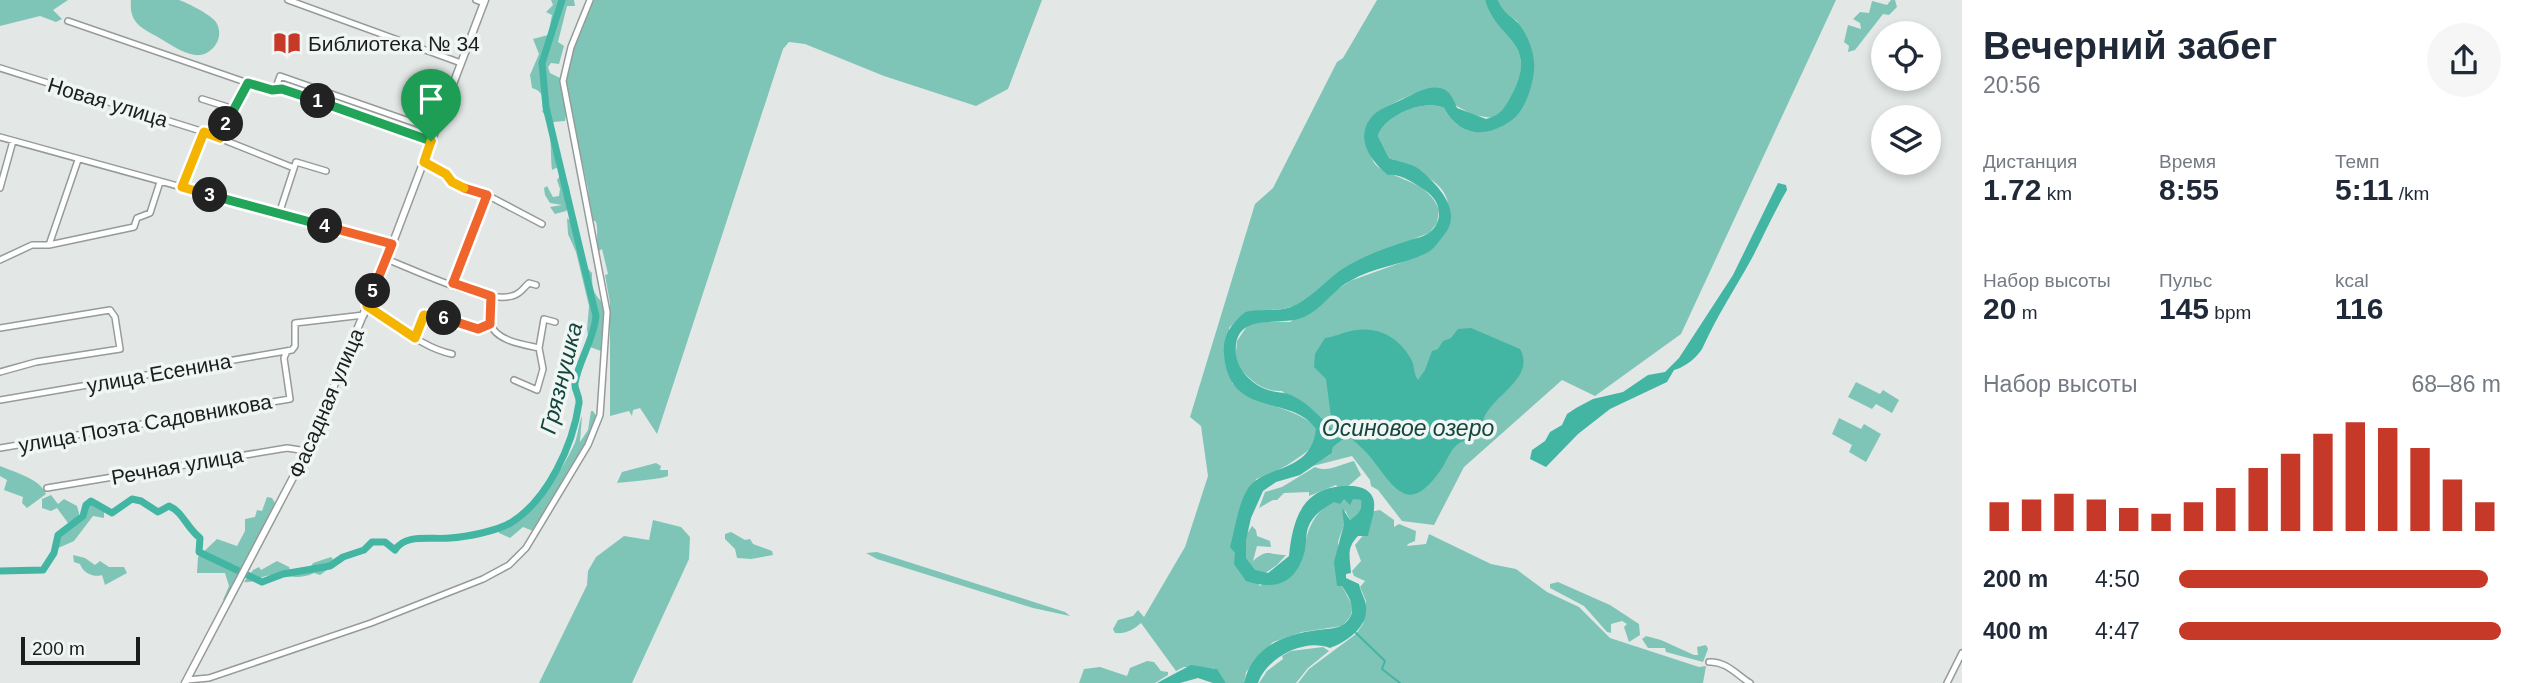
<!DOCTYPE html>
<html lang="ru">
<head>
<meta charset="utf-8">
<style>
  :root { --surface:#fff; --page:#f6f6f7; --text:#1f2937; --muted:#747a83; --accent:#c63928 }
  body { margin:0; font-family:Helvetica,sans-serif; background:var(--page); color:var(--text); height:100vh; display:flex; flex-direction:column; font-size:26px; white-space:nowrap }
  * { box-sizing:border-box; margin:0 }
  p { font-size:23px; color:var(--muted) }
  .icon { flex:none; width:38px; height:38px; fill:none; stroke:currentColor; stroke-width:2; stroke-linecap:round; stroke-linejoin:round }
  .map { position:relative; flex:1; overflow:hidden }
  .sheet { display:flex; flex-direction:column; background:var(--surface); width:560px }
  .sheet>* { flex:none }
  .buttons { position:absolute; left:1871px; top:21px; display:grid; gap:14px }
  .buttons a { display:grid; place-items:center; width:70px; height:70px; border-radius:50%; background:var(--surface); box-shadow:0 4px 10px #0003; font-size:35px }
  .scale { position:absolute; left:21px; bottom:18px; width:119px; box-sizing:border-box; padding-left:7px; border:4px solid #1c1e1d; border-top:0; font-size:19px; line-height:24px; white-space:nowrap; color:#1c1e1d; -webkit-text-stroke:5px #f0f6f4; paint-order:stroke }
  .pin { position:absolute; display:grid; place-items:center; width:60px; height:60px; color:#fff; margin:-72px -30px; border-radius:50% 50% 50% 0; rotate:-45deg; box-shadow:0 0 7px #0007 }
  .pin .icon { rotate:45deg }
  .km { position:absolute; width:35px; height:35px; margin:-18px; border-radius:50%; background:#222; color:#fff; font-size:19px; line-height:35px; text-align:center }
  .round { display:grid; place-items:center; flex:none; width:74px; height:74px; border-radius:37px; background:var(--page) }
  .head { display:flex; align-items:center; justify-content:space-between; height:119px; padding:0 21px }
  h1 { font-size:38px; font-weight:600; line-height:52px }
  .metrics { display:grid; grid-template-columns:repeat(3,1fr); gap:10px; height:119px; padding:7px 21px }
  .metrics div { display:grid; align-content:center }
  .metrics b { font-size:30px; font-weight:600 }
  .metrics small { font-size:19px; font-weight:400 }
  .metrics p { font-size:19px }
  .chart { height:196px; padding:14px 21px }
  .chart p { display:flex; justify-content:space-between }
  .chart svg { width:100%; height:126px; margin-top:7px; stroke:var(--accent); stroke-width:6 }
  ul { padding:0 21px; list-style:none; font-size:23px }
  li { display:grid; grid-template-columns:112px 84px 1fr; align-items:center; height:52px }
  li i { height:18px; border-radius:9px; background:var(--accent) }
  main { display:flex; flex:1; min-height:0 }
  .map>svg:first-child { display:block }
</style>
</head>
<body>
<main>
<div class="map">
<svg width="1962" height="683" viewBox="0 0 1962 683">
  <rect width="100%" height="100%" fill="#e3e8e7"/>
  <path fill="#7fc5b7" d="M0,0H68L53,10L62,19L56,22L40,16L0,26Z
    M131,0C145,0 166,0 179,0C188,3 211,15 216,22C226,38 211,57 195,55C181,53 167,42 156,36C139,27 129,21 131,0Z
    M551,0H574L575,6H567L558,42L564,46L559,64L551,63L548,67L550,73L560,78L566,115L565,121L553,122L560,156L556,165L558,167L552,170C550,151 553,125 542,111L545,107C544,97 542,91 532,88L530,75L539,54L533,39L548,35L552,15L546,12L553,5Z
    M592,0H1042L1008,89L976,106L884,76L805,44L789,42L783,49L657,434L640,408L633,410L632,416L629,411L610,416V303L605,275L608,274L602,249L599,251C595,241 599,233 596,222L591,219L588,189L565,84L576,41Z
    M1377,0H1485C1495,38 1539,42 1513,93C1508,104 1502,113 1492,118L1473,115L1455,105L1415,93C1393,103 1354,118 1368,148C1371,155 1372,162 1378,167C1400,181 1429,182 1439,210L1437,223L1429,233L1400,244L1294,306L1283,309L1245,312L1229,328L1232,383C1259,408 1292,405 1317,428L1316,444C1297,460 1280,471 1256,479L1236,553L1260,586L1305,549C1306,520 1329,491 1361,500C1362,512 1358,513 1350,520L1345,510L1344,524L1338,542L1342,586L1353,607L1350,617L1342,626L1302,632L1273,642L1246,672L1244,683H1226L1214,668L1184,667L1176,671L1141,623C1133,630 1126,634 1115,633L1113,629L1118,620L1133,616L1138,610L1144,617L1185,547L1208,476L1201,426L1190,417L1255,204L1273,188L1337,62L1343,58Z
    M1498,0H1836L1681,334L1595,396L1562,380L1464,467L1434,525L1402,521L1378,490L1371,486L1370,480L1352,456L1313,466L1332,453L1333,447L1345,438L1333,437L1282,391C1260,392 1249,378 1235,363L1237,341L1247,326L1257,321L1290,322L1350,281L1425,254L1446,232C1447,223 1449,213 1448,204C1446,180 1407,166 1389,158L1378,136C1383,116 1425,98 1444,108C1459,136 1483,138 1507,121L1529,43L1517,21L1501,9Z
    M1891,0H1895L1897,7L1889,15L1883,14L1855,50L1848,52L1849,46L1844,42L1848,25L1861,29L1860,23L1853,19L1860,12L1869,13L1872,1L1887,5Z
    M560,176H564L569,187L571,204L566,211L555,214L550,207L562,205L550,203L545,195L544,188L547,186L553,197L559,196L560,189L557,180Z
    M567,218L575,224L588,269L592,273C592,289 593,293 603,303L604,349L601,351L590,347L587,330L589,306L576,252L568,234Z
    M1856,382L1880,394L1883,390L1899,400L1892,413L1876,404L1872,409L1848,397Z
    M591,411H593L597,417L589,438L569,475L533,531L523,527L510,538L499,533L498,530C535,508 554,485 573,447C578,438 578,425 582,416L580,442L588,430Z
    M1839,418L1861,429L1864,424L1881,434L1866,462L1849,452L1852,445L1832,434Z
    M1354,461L1361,475L1345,489H1339L1336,485L1309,496V492L1284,493L1277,500H1273L1259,508L1265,492L1282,487L1315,467C1328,473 1341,464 1354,461Z
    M656,463L661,466L660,470H668V476C663,479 625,482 617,483L622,472Z
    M0,466C16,473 39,478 46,494L27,508L22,503L23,497L4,490L7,480L0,476Z
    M51,495L58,504L64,499L77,506L80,517L68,523L57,508L51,511L42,508V499Z
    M267,497L272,498L275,503L227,600H223L229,586L225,573H197L198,557L217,539L237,546L245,531V519L255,517L257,510L262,511Z
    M88,503H94L104,511V518L93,516L74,541L56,549L59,534L83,519Z
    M1380,510L1394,520V527L1399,524L1416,531L1415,541L1408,544L1407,546L1426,544L1429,534L1491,564L1516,569L1547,592L1579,607L1610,638L1699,667L1706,666L1703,683H1298L1309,669L1356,634L1363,624L1366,601L1360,587L1365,581L1354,576L1352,571L1361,561L1355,545L1366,532L1369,512Z
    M653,520L681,527L690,537L689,559L632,683H539L587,585L588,571L596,557L624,536L649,540Z
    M1252,526L1256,530L1257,536L1270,541L1271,547L1257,546L1253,561C1268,548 1270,555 1286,555L1277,565L1264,574L1253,571L1245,563V537Z
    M731,532L745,540L750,539L753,544L772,551L773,555L751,559L737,558L735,549L725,539V534Z
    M877,552L1065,612L1070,616L1033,608L877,559L866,553Z
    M73,555L85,558L95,565L100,561L109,567H124L127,573L105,585L102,575C94,578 83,573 80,564L74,562Z
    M331,557L333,559L327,566V570L320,575L314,573C299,581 283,574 266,576C257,578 253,583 244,582L253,570L259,567L261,570L277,561L289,567L291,574L308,571L313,563Z
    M1558,582L1610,605L1639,624L1640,635L1629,642L1624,627L1627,624L1622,621L1611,624V633L1607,632L1584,606L1550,588V584Z
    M1646,636L1661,640L1694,655H1698L1697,647L1706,645L1708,649L1703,662L1666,652L1665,648H1648L1642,639Z
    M1323,647L1329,651L1308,668L1296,683H1259L1267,671L1283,659L1282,656L1291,651Z
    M1147,661L1154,662L1161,671L1168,672V675L1155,683H1079L1084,669L1100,667L1127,676L1130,668Z"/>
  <path fill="#43b5a3" d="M1485,0H1498C1502,11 1507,13 1515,20C1527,31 1536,55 1534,70C1533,85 1525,111 1512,120C1487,138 1460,138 1444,108C1425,98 1383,116 1378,136L1389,158C1398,162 1411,163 1419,169C1437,184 1464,211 1444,235C1438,242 1434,250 1425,254C1401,265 1373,267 1350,281C1333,290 1321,310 1304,317C1279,328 1232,309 1236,355C1238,372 1256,388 1272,391C1279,393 1285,392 1293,396C1309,404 1320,417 1333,430V437L1345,438L1333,447L1332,453L1300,475L1276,482L1263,491L1251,518L1246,540V558L1255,570L1268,573L1289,556C1293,516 1304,485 1350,486C1358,486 1369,488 1373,498C1377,508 1370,525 1368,536H1358C1346,548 1350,557 1351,573L1346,574V578L1359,584C1360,590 1363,595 1365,601C1372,625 1348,641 1330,648C1305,638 1267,657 1258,683H1244C1252,647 1284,634 1318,630C1325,629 1338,629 1344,624C1359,613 1350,598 1342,586H1337L1334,562L1344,524L1342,508L1350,520C1358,513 1362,512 1361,500L1353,499L1350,505L1344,499L1340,504L1334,502C1325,507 1315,514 1310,523C1305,532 1307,541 1305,550C1297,583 1276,591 1246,581L1234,564L1235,553L1230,547C1235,529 1238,505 1247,490C1262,464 1311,475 1316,429C1291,393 1230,420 1224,355C1222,336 1231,324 1245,312C1260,308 1278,313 1293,306C1314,297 1329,276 1349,265C1368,254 1389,247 1410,240C1416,238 1424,237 1430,232C1444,221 1441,201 1426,191C1415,184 1401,173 1388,175C1372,162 1355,140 1370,119C1377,109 1393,104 1403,99C1413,94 1428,85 1440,88C1450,90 1454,100 1457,108L1486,119C1499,116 1504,109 1510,98C1542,41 1495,40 1485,0Z
    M1778,183L1786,185L1787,190C1774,212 1764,235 1752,258C1736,287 1717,316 1703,347C1699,356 1684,368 1674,370L1667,382L1610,409L1578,434L1546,467L1530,459L1532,450L1545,441L1550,432L1562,425L1567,414L1576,408L1593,399L1623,392L1648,375L1665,372L1679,358L1733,275Z
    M1471,328L1520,349C1534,374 1503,391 1490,408C1483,416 1480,429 1476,438C1471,443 1467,440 1461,442C1451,447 1448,459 1442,468C1410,515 1397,492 1372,459C1364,449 1354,441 1345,433L1344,427L1331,417L1326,379L1314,367L1315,354L1325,338C1334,337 1342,333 1351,331C1377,325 1399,337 1411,359C1415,366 1413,373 1418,380L1425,370L1432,351L1438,349L1443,341L1451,338L1458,329Z
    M1191,665L1217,669L1226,683H1213L1198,678L1180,683H1157Z"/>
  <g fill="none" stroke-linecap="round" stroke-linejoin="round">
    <path stroke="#43b5a3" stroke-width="2" d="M1356,633L1385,661L1382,669L1400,683"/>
    <path stroke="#43b5a3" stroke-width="7" d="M0,571L43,570L54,553L58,535L83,516L86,505L91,501L112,513L132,499L141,501L158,512L169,506C183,512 186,527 200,538L199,552L262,582L283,574L330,566L343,557L364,550L372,542H385L395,550C406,533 431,540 450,538C466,537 498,531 512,522C548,499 573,445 579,403C580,396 574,390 575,383C579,359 594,340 596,316L546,107L542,63L562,0"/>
    <defs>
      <path id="minor" d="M288,0L461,63
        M476,0L484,3
        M68,21L248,83L272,90L282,89L431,141
        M0,68L204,132L294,168
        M275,90L280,76L435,130
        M202,99L234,109
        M0,137L392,245
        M220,137L248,83
        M424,162L446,174L452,182L487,195L542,224
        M182,187L204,132
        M0,188L13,141
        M279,214L296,162L326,171
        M49,245L78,160
        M386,259C415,270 484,304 512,296C521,294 523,288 529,283L536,285
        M0,260L32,245H49L134,227L137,218L150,213L160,182
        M452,285L487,195
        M491,296C491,304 488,317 491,324C495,341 526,345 539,348
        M367,306C396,322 419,347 452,354
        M0,328L110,310L115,317L120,349L36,362L0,372
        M415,338L424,314L478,329L490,324
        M514,380L537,390L543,369L539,348L544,319L555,322
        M0,400L292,350L295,346V323L364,315
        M0,448L290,399L284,358L287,351
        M47,488L287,448L307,451
        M1709,662C1726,661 1737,675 1750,683
        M187,680L209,678L371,623L483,579L509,565L526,548L588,445L600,415L607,312L563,81L571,47L590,0
        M1947,683L1962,653"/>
      <path id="major" d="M185,683L307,451L392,245L485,0"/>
    </defs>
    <use href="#minor" stroke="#969b9a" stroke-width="8"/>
    <use href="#major" stroke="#969b9a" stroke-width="9"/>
    <use href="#minor" stroke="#fff" stroke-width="5"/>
    <use href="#major" stroke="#fff" stroke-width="6"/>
  </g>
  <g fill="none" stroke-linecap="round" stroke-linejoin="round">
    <defs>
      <path id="split-1" d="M318,101L431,141"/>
      <path id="split-2" d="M226,124L248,83L272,90L282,89L318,101"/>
      <path id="split-3" d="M210,195L182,187L204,132L220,138L226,124"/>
      <path id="split-4" d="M210,195L325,226"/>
      <path id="split-5" d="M325,226L392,244L373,291"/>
      <path id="split-6" d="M373,291L367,306L415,338L424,315L444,318"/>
      <path id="split-7" d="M444,318L478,329L490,324L491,296L453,283"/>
      <path id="split-8" d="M453,283L487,195L464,188"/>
      <path id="split-9" d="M431,141L424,162L446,174L452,182L464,188"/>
    </defs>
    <use href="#split-1" stroke="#fff" stroke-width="14"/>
    <use href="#split-2" stroke="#fff" stroke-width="14"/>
    <use href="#split-3" stroke="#fff" stroke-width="14"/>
    <use href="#split-4" stroke="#fff" stroke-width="14"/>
    <use href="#split-5" stroke="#fff" stroke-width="14"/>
    <use href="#split-6" stroke="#fff" stroke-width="14"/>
    <use href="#split-7" stroke="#fff" stroke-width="14"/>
    <use href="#split-8" stroke="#fff" stroke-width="14"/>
    <use href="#split-9" stroke="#fff" stroke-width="14"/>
    <use href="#split-1" stroke="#22a559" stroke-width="9"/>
    <use href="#split-2" stroke="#22a559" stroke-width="9"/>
    <use href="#split-3" stroke="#f5b400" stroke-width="9"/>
    <use href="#split-4" stroke="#22a559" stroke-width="9"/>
    <use href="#split-5" stroke="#f0652b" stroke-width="9"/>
    <use href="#split-6" stroke="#f5b400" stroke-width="9"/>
    <use href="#split-7" stroke="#f0652b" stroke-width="9"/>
    <use href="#split-8" stroke="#f0652b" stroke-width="9"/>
    <use href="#split-9" stroke="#f5b400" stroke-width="9"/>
  </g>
  <defs>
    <symbol id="library-bare" viewBox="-9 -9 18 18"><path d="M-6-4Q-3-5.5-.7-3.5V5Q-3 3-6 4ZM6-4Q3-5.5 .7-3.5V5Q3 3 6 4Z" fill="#c63928" stroke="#f0f6f4" stroke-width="2.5" paint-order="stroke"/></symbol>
  </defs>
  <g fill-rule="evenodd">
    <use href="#library-bare" x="268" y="24" width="38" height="38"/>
  </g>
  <g text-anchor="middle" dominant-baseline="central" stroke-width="7" stroke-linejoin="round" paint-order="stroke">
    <g font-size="21" fill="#1c1e1d" stroke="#f0f6f4" text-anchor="start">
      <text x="308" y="43">Библиотека № 34</text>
    </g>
    <g font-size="21" fill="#1c1e1d" stroke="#f0f6f4">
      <text transform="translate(108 102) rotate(17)">Новая улица</text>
      <text transform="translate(159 373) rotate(-10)">улица Есенина</text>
      <text transform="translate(326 403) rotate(-67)">Фасадная улица</text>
      <text transform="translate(145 423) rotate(-10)">улица Поэта Садовникова</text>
      <text transform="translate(177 466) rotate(-10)">Речная улица</text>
    </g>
    <g font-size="23" font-style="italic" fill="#14463e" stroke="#f0f6f4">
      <text transform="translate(561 378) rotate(-76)">Грязнушка</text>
      <text x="1408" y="428">Осиновое озеро</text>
    </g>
  </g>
</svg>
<div class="buttons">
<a><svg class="icon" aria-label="locate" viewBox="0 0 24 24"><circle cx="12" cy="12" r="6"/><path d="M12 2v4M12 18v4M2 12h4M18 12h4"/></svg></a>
<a><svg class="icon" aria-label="layers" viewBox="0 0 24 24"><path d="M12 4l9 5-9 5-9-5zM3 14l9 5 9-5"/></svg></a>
</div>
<div class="scale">200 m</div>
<div class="pin" style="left:431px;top:141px;background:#1e9e55"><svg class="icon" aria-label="arrive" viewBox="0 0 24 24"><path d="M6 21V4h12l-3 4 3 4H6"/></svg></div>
<b class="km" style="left:318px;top:101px">1</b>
<b class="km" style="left:226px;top:124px">2</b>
<b class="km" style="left:210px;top:195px">3</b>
<b class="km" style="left:325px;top:226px">4</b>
<b class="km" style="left:373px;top:291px">5</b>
<b class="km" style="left:444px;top:318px">6</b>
</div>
<section class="sheet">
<div class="head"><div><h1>Вечерний забег</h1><p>20:56</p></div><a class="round"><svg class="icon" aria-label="share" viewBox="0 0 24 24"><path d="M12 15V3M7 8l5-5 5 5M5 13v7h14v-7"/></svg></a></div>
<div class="metrics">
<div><p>Дистанция</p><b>1.72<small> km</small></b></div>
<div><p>Время</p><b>8:55</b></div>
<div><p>Темп</p><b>5:11<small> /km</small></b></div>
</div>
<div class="metrics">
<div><p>Набор высоты</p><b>20<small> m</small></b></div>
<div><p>Пульс</p><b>145<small> bpm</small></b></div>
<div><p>kcal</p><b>116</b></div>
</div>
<div class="chart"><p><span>Набор высоты</span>68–86 m</p>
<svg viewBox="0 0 160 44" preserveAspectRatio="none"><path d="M5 44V34M15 44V33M25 44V31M35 44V33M45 44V36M55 44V38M65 44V34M75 44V29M85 44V22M95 44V17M105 44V10M115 44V6M125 44V8M135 44V15M145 44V26M155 44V34"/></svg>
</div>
<ul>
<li><b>200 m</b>4:50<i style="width:96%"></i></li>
<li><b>400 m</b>4:47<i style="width:100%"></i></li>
</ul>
</section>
</main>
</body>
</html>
